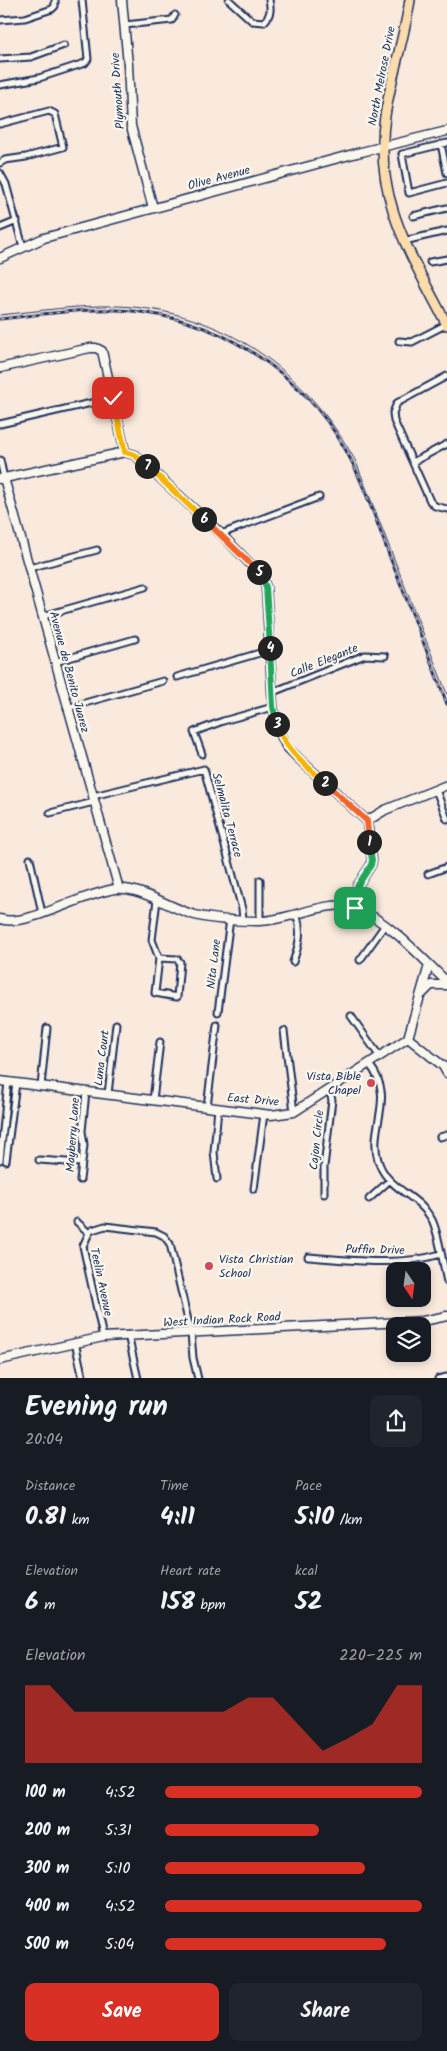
<!DOCTYPE html>
<html lang="en">
<head>
<meta charset="utf-8">
<style>
  :root { --surface:#171b24; --page:#20242c; --text:#f1f3f6; --muted:#9ea1a6; --accent:#d93025 }
  body { margin:0; font-family:Kalam,sans-serif; background:var(--page); color:var(--text); height:100vh; display:flex; flex-direction:column; font-size:19px; white-space:nowrap }
  * { box-sizing:border-box; margin:0 }
  p { font-size:16px; color:var(--muted) }
  .icon { flex:none; width:28px; height:28px; fill:none; stroke:currentColor; stroke-width:2; stroke-linecap:round; stroke-linejoin:round }
  .map { position:relative; height:1378px; overflow:hidden }
  .details { display:flex; flex-direction:column; background:var(--surface); flex:1 }
  .details>* { flex:none }
  .needle { width:32px; rotate:167deg }
  .fabs { position:absolute; left:386px; top:1262px; display:grid; gap:10px }
  .fabs a { display:grid; place-items:center; width:45px; height:45px; border-radius:10px; background:var(--surface); box-shadow:0 2px 8px #0003; font-size:25px }
  .pin { position:absolute; display:grid; place-items:center; width:42px; height:42px; color:#fff; margin:-21px; border-radius:10px; box-shadow:0 2px 8px #0006 }
  .km { position:absolute; width:25px; height:25px; margin:-12px; border-radius:50%; background:#222; color:#fff; font-size:14px; line-height:25px; text-align:center }
  .round { display:grid; place-items:center; flex:none; width:52px; height:52px; border-radius:10px; background:var(--page) }
  .overview { display:flex; align-items:center; justify-content:space-between; height:85px; padding:0 25px }
  h1 { font-size:28px; font-weight:800; line-height:38px }
  .figures { display:grid; grid-template-columns:repeat(3,1fr); gap:8px; height:85px; padding:5px 25px }
  .figures div { display:grid; align-content:center }
  .figures b { font-size:25px; font-weight:800 }
  .figures small { font-size:14px; font-weight:400 }
  .figures p { font-size:14px }
  .chart { height:140px; padding:10px 25px }
  .chart p { display:flex; justify-content:space-between }
  .chart svg { width:100%; height:90px; margin-top:5px; fill:var(--accent); opacity:.7 }
  .button { display:flex; gap:10px; margin-top:auto; padding:10px 25px }
  .button a { flex:1; height:58px; border-radius:10px; background:var(--accent); color:#fff; font-size:20px; font-weight:800; line-height:58px; text-align:center }
  .button a+a { background:var(--page); color:var(--text) }
  ul { padding:0 25px; list-style:none; font-size:16px }
  li { display:grid; grid-template-columns:80px 60px 1fr; align-items:center; height:38px }
  li i { height:12px; border-radius:6px; background:var(--accent) }
  .map>svg:first-child { display:block }
</style>
</head>
<body>
<div class="map">
<svg width="447" height="1379" viewBox="0 0 447 1379">
  <rect width="100%" height="100%" fill="#faeade"/>
  <filter id="ink" filterUnits="userSpaceOnUse"><feTurbulence type="fractalNoise" baseFrequency=".02" numOctaves="2"/><feDisplacementMap in="SourceGraphic" scale="10" xChannelSelector="R" yChannelSelector="G"/><feConvolveMatrix kernelMatrix="1 2 1 2 8 2 1 2 1" color-interpolation-filters="sRGB"/></filter>
  <g filter="url(#ink)">
    <g fill="none" stroke-linecap="round" stroke-linejoin="round">
      <defs>
        <path id="street" d="M229,0L252,21L264,22C271,15 271,9 269,0
          M0,20L25,18L52,9L55,6V0
          M125,25L172,20L175,15
          M0,59L31,57L64,45
          M0,85L39,78L85,63L88,59L82,0
          M0,124L49,111L55,114L63,147L26,157L5,160L0,163
          M447,143L402,154L409,193L447,183
          M441,144L447,173
          M0,173L6,184L23,247
          M413,216L447,208
          M0,228L17,221
          M404,241L447,231
          M430,262L447,259
          M399,341L412,342L447,324
          M447,376L397,403L393,413L394,421L430,501L435,506L447,509
          M0,424L113,398
          M0,460L4,478
          M413,462L447,444
          M221,534L319,497
          M29,568L97,550
          M43,616L145,587
          M55,662L135,639
          M177,677L270,650
          M273,692L365,655L385,656
          M67,708L163,681
          M202,754L194,732L223,721L273,707
          M436,790L447,819
          M93,796L204,769L242,909L243,920
          M50,813L94,802
          M30,859L42,913
          M428,874L447,867
          M260,880V921
          M157,900L152,940L159,958
          M159,958L177,959L180,962L177,997L155,993Z
          M360,960L385,925
          M293,962C299,945 302,933 297,916
          M218,1012L230,919
          M351,1016L380,1057
          M284,1031L294,1112
          M369,1064C397,1098 368,1126 378,1160C386,1189 417,1194 431,1218C439,1231 443,1266 447,1282
          M41,1086L47,1028
          M108,1094L116,1024
          M153,1100L160,1042
          M207,1107L217,1025
          M440,1137L447,1135
          M0,1160L8,1082
          M39,1160L81,1163
          M6,1161L16,1083
          M217,1179L214,1152L218,1108
          M80,1180L84,1145L82,1131L86,1092
          M254,1189L264,1114
          M324,1194V1167L332,1100L329,1089
          M369,1199L389,1181
          M77,1222L89,1233
          M89,1233L92,1230L105,1226L156,1232L164,1236L170,1244L191,1333L193,1358L198,1379
          M89,1233L83,1246L103,1337
          M308,1257C353,1260 397,1267 441,1254
          M128,1335L138,1379
          M75,1342L83,1379
          M438,1379L447,1377"/>
        <path id="secondary" d="M122,0L128,65L131,126L153,208
          M0,258L44,238L357,153L447,131
          M0,368L90,348H96L102,351L125,452
          M4,478L119,889
          M0,479L125,452L135,455L221,534L261,575L266,587L267,603L273,707L279,731L286,746L299,759L367,821
          M349,907L358,885L371,865L372,860L367,821L385,810L447,785
          M0,919C27,928 82,893 116,889C140,886 171,909 195,915C215,920 239,921 259,921C290,921 328,898 356,908C389,921 421,957 447,982
          M421,995L431,985H447
          M408,1038L443,1066L447,1073
          M0,1081L271,1115L294,1112L408,1038L429,965
          M0,1360L103,1337L423,1321L447,1316"/>
        <path id="primary" d="M410,0C404,39 391,77 385,116C373,198 411,255 447,325"/>
      </defs>
      <use href="#street" stroke="#1b2f5e" stroke-width="9"/>
      <use href="#secondary" stroke="#1b2f5e" stroke-width="11"/>
      <use href="#primary" stroke="#1b2f5e" stroke-width="12"/>
      <use href="#street" stroke="#fbf7ec" stroke-width="5"/>
      <use href="#secondary" stroke="#fbf7ec" stroke-width="8"/>
      <use href="#primary" stroke="#fcdcac" stroke-width="9"/>
      <path stroke="#1b2f5e" stroke-width="1" d="M0,315C39,311 78,305 117,306C224,310 306,371 356,462L447,694"/>
      <defs>
        <path id="rail" d="M0,319C48,314 99,305 147,313C235,326 314,384 353,464C367,493 378,525 389,555C409,605 428,654 447,704"/>
      </defs>
      <use href="#rail" stroke="#1b2f5e" stroke-width="3"/>
      <use href="#rail" stroke="#fbf7ec" stroke-width="1" stroke-dasharray="4" stroke-linecap="butt"/>
    </g>
  </g>
  <g fill="none" stroke-linecap="round" stroke-linejoin="round" filter="url(#ink)">
    <defs>
      <path id="split-1" d="M355,908L349,907L358,885L371,865L372,860L369,842"/>
      <path id="split-2" d="M325,783L367,821L369,842"/>
      <path id="split-3" d="M277,724C285,750 306,765 325,783"/>
      <path id="split-4" d="M270,648L273,707L277,724"/>
      <path id="split-5" d="M259,572L266,587L270,648"/>
      <path id="split-6" d="M204,519L259,572"/>
      <path id="split-7" d="M147,466L204,519"/>
      <path id="split-8" d="M113,398L125,452L135,455L147,466"/>
    </defs>
    <use href="#split-1" stroke="#fff" stroke-width="10"/>
    <use href="#split-2" stroke="#fff" stroke-width="10"/>
    <use href="#split-3" stroke="#fff" stroke-width="10"/>
    <use href="#split-4" stroke="#fff" stroke-width="10"/>
    <use href="#split-5" stroke="#fff" stroke-width="10"/>
    <use href="#split-6" stroke="#fff" stroke-width="10"/>
    <use href="#split-7" stroke="#fff" stroke-width="10"/>
    <use href="#split-8" stroke="#fff" stroke-width="10"/>
    <use href="#split-1" stroke="#22a559" stroke-width="6"/>
    <use href="#split-2" stroke="#f0652b" stroke-width="6"/>
    <use href="#split-3" stroke="#f5b400" stroke-width="6"/>
    <use href="#split-4" stroke="#22a559" stroke-width="6"/>
    <use href="#split-5" stroke="#22a559" stroke-width="6"/>
    <use href="#split-6" stroke="#f0652b" stroke-width="6"/>
    <use href="#split-7" stroke="#f5b400" stroke-width="6"/>
    <use href="#split-8" stroke="#f5b400" stroke-width="6"/>
  </g>
  <g fill="#d1495b" stroke="#fbf7ec" stroke-width="2">
    <circle cx="371" cy="1083" r="5"/>
    <circle cx="209" cy="1266" r="5"/>
  </g>
  <g text-anchor="middle" dominant-baseline="central" stroke-width="4.5" stroke-linejoin="round" paint-order="stroke">
    <g font-size="12" fill="#1b2f5e" stroke="#fbf7ec">
      <text transform="translate(382 76) rotate(-79)">North Melrose Drive</text>
      <text transform="translate(118 91) rotate(-94)">Plymouth Drive</text>
      <text transform="translate(219 178) rotate(-15)">Olive Avenue</text>
      <text transform="translate(324 661) rotate(-22)">Calle Elegante</text>
      <text transform="translate(69 672) rotate(75)">Avenue de Benito Juarez</text>
      <text transform="translate(227 815) rotate(75)">Selmalita Terrace</text>
      <text transform="translate(214 964) rotate(-83)">Nita Lane</text>
      <text transform="translate(102 1058) rotate(-83)">Luna Court</text>
      <text transform="translate(253 1100) rotate(5)">East Drive</text>
      <text transform="translate(73 1135) rotate(-86)">Mayberry Lane</text>
      <text transform="translate(317 1140) rotate(-84)">Cajon Circle</text>
      <text transform="translate(375 1250) rotate(1)">Puffin Drive</text>
      <text transform="translate(101 1282) rotate(78)">Teelin Avenue</text>
      <text transform="translate(222 1320) rotate(-3)">West Indian Rock Road</text>
    </g>
    <g font-size="12" fill="#1b2f5e" stroke="#fbf7ec" text-anchor="end">
      <text x="361" y="1076">Vista Bible<tspan x="361" dy="14">Chapel</tspan></text>
      <text x="219" y="1259" text-anchor="start">Vista Christian<tspan x="219" dy="14">School</tspan></text>
    </g>
  </g>
</svg>
<div class="fabs">
<a><svg class="needle" viewBox="-14 -14 28 28"><path d="M0-13l5 13h-10z" fill="#e53935"/><path d="M0 13l5-13h-10z" fill="#9ea1a6"/></svg></a>
<a><svg class="icon" aria-label="layers" viewBox="0 0 24 24"><path d="M12 4l9 5-9 5-9-5zM3 14l9 5 9-5"/></svg></a>
</div>
<div class="pin" style="left:355px;top:908px;background:#1e9e55"><svg class="icon" aria-label="arrive" viewBox="0 0 24 24"><path d="M6 21V4h12l-3 4 3 4H6"/></svg></div>
<div class="pin" style="left:113px;top:398px;background:#d93025"><svg class="icon" aria-label="check" viewBox="0 0 24 24"><path d="M5 12l5 5 9-10"/></svg></div>
<b class="km" style="left:369px;top:842px">1</b>
<b class="km" style="left:325px;top:783px">2</b>
<b class="km" style="left:277px;top:724px">3</b>
<b class="km" style="left:270px;top:648px">4</b>
<b class="km" style="left:259px;top:572px">5</b>
<b class="km" style="left:204px;top:519px">6</b>
<b class="km" style="left:147px;top:466px">7</b>
</div>
<section class="details">
<div class="overview"><div><h1>Evening run</h1><p>20:04</p></div><a class="round"><svg class="icon" aria-label="share" viewBox="0 0 24 24"><path d="M12 15V3M7 8l5-5 5 5M5 13v7h14v-7"/></svg></a></div>
<div class="figures">
<div><p>Distance</p><b>0.81<small> km</small></b></div>
<div><p>Time</p><b>4:11</b></div>
<div><p>Pace</p><b>5:10<small> /km</small></b></div>
</div>
<div class="figures">
<div><p>Elevation</p><b>6<small> m</small></b></div>
<div><p>Heart rate</p><b>158<small> bpm</small></b></div>
<div><p>kcal</p><b>52</b></div>
</div>
<div class="chart"><p><span>Elevation</span>220–225 m</p>
<svg viewBox="0 0 160 44" preserveAspectRatio="none"><path d="M0 44V6L10 6L20 19L30 19L40 19L50 19L60 19L70 19L80 19L90 12L100 12L110 25L120 38L130 32L140 25L150 6L160 6V44z"/></svg>
</div>
<ul>
<li><b>100 m</b>4:52<i style="width:100%"></i></li>
<li><b>200 m</b>5:31<i style="width:60%"></i></li>
<li><b>300 m</b>5:10<i style="width:78%"></i></li>
<li><b>400 m</b>4:52<i style="width:100%"></i></li>
<li><b>500 m</b>5:04<i style="width:86%"></i></li>
</ul>
<div class="button"><a>Save</a><a>Share</a></div>
</section>
</body>
</html>
